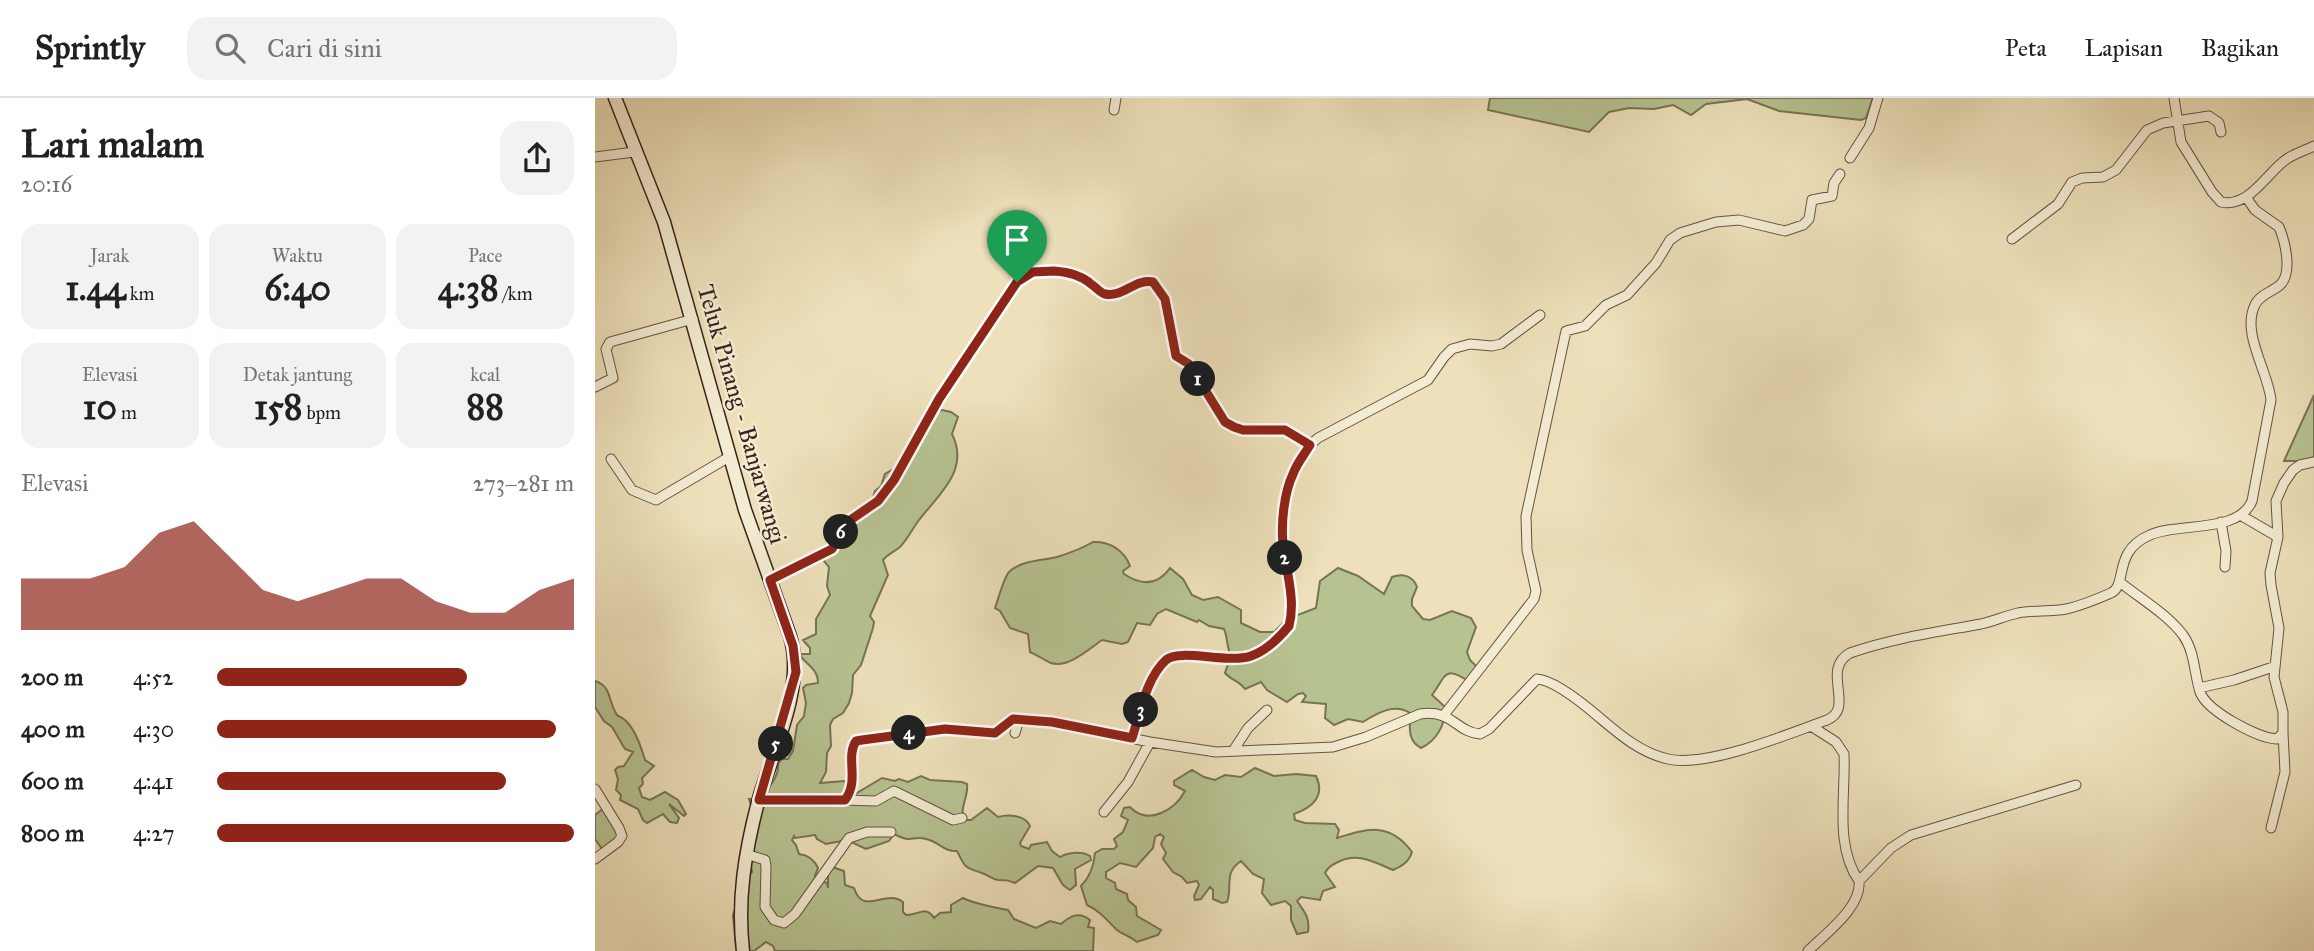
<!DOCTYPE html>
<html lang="id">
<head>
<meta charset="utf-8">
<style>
  :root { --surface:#fff; --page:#f2f2f2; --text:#202124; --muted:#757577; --line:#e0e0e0; --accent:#8f2418 }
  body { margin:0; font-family:"IM FELL Great Primer",serif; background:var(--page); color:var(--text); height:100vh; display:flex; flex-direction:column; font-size:26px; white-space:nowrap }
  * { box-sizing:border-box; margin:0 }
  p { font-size:23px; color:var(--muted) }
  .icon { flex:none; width:38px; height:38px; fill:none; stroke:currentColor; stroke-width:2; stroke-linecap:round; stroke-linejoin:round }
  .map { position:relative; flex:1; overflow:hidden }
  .sheet { display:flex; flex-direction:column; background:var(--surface); width:595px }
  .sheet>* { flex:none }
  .pin { position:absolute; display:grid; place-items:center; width:60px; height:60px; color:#fff; margin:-72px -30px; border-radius:50% 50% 50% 0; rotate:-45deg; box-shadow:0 0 7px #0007 }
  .pin .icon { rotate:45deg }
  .km { position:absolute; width:35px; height:35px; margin:-18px; border-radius:50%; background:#222; color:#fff; font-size:19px; line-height:35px; text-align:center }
  .round { display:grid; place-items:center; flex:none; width:74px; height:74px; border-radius:21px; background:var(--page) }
  .headline { display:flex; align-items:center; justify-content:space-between; height:119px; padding:0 21px }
  h1 { font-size:38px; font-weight:700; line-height:52px }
  .stats { display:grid; grid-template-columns:repeat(3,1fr); gap:10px; height:119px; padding:7px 21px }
  .stats div { display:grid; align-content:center; border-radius:18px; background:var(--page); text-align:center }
  .stats b { font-size:35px; font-weight:700 }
  .stats small { font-size:19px; font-weight:400 }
  .stats p { font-size:19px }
  .chart { height:196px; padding:14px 21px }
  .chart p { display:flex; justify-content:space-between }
  .chart svg { width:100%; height:126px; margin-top:7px; fill:var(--accent); opacity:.7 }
  ul { padding:0 21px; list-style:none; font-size:23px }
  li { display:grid; grid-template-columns:112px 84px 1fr; align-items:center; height:52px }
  li i { height:18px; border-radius:9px; background:var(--accent) }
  header { display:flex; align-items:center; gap:42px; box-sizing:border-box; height:98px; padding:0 35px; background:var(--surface); border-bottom:2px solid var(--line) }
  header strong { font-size:33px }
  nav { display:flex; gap:38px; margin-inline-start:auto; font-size:24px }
  .search { width:490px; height:63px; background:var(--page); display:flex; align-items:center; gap:18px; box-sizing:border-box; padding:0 24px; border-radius:21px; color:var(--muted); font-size:26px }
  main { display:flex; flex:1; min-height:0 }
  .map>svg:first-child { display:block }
</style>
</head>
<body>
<header>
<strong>Sprintly</strong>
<div class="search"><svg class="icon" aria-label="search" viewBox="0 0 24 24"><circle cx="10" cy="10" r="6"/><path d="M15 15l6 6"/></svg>Cari di sini</div>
<nav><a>Peta</a><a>Lapisan</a><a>Bagikan</a></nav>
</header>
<main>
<section class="sheet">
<div class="headline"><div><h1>Lari malam</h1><p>20:16</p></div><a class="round"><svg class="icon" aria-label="share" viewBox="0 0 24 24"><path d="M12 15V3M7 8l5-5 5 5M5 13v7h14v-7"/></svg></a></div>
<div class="stats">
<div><p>Jarak</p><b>1.44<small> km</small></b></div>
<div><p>Waktu</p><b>6:40</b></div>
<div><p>Pace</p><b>4:38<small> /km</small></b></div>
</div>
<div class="stats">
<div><p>Elevasi</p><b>10<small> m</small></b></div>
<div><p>Detak jantung</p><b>158<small> bpm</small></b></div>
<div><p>kcal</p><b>88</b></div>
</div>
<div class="chart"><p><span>Elevasi</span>273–281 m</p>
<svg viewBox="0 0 160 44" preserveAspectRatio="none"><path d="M0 44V26L10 26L20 26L30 22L40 10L50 6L60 18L70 30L80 34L90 30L100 26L110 26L120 34L130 38L140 38L150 30L160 26V44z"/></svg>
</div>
<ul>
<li><b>200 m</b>4:52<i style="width:70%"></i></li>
<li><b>400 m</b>4:30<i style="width:95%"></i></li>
<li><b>600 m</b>4:41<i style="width:81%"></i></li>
<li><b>800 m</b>4:27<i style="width:100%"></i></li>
</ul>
</section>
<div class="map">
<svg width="1719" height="853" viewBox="0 0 1719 853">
  <rect width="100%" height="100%" fill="#ede0ba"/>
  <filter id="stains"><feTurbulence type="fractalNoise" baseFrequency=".00286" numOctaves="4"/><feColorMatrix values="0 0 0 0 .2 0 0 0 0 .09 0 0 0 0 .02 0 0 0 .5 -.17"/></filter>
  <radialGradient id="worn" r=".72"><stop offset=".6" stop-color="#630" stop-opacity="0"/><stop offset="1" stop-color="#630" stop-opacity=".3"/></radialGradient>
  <path fill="#b7c291" stroke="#787356" stroke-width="2" d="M895,0H1278L1271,20L1266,22L1184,13L1152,1L1111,6L1096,17L1078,7L1059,11L1034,10L1014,14L994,34L893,12Z
    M1719,297V363H1689Z
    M347,312L356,314L363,319L357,336C375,372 344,396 324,422C318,430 312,442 305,449C299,454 293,456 288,462L293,477L275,518L279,524L278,530L266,567L258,577L257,595L254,605L248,615L238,621L235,627L236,648L232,655L231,674L225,685L249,683L252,686L249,695L255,699L287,680L300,683L304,681L313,684L326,678L335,682L367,684L372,686C374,698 364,710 369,722H376L392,710L403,719C413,716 430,717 435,728L425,745L426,748L434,751L436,747L452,744L457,753L465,759C474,754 487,753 495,758L496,762L480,771L481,787L475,792L468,787L458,770L443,768L420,785C413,782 410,782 403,782C397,781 393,777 387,775C369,769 371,771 362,753C349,754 343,743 331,741C316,737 318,746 299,736L294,743L271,751L252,742L231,746L222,741L220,737L200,740L199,738L197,742L201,747L204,756C213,757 219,761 223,770L220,778L222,782L232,785L233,790V774L237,769L249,773L250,787L259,790C268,819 291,790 308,804V814L311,817C324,817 331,807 339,820L345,815L356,814V807L368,800C378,805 402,810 413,812L419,821L441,830L455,823L466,826C475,818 484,813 495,822L493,829L499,830L498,853H180L178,848L171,844L159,853H148L147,846L141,849L138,817L150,780L157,774L154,754L161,740C155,727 160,714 154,701L164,702C172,691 185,679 183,665L187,661H193L198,653L202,627L209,618L211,605L208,590L211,587L223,585C223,570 210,566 204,556H215V550L208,542L221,536V521L235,497L232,488L234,469L229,463C242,429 245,426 276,407L280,393L286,388L290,376L302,369L310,352L326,337L328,333L325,324C331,316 337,314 347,312Z
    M498,444C514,443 529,452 535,468L528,473L529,476C547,488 563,487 575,470L588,481L597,497L608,502L623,499L646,512V525L665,534H679L692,521L721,510L725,483L743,470L763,478L789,496L797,479C808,475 818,478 822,489L817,501V508L828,521L835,522L857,513L876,520L881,529L872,554L875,562L885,572L875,584C848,567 852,577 837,597L849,608C852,626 841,643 826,650C812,643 815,629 815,615C799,605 782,615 768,624L753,621L739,627L730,620L731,606L707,604L711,598L708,595L703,596L692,604L672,592L666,584L650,591C644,583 636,582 630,575L636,557C631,548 633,540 629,531L614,528L604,522L602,524L571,511L562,516L555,527L542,525L533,544L527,546L507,542C494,551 472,571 456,565C449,562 442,557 435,554L433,536L415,530L405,513L400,510C403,502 409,479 414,474C427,462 446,463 462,459C475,455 486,451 498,444Z
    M0,583C17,588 13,604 22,617C24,619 29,620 31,623C41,633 46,649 50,662L59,668L47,680L48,686L44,690L47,699L55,702L70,694L83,702L91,716L89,718L74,706L84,720L82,725L75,724L68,716L52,725L48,722L43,711L25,702L26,697L21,692L23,681L20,672L23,669L29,668L38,654L30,651L17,629L9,623L0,609Z
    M660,670L679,678L701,676L721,678C731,699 716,710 699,716L700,722L710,725L740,726L744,732L742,740C773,730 795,724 817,754C814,764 807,768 798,772C779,764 763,754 743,764C737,767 733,769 730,775L740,789L728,793L725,802L706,799L702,803C710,814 715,820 713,834L702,836L696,822V808L690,803L676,807L667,795L669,781L658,776L646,763C628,775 638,788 632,804L627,805L618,801V792L615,789L606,801L600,802L599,798L604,787L602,783L592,785L587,779L578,774L568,761L571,755L566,746L569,739L565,736L560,739L558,750L541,769L525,765L511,774V780L520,785L521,791L532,796L533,802L541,809L542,818L566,832L563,837L542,844C536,839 527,836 522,832C510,821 508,815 492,807L486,788C496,778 499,767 500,755L507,751H519L522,748L519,741L528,734L533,722L526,718L529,710L535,709C553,728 580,712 590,693L579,687V683L597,672L609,679L620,682L630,677L646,679Z
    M8,711L24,739L9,754L0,741V717Z"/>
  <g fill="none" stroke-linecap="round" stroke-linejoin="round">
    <defs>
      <path id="minor" d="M1579,0L1586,44L1617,94L1626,104C1653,110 1670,78 1689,63C1697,56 1709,53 1719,48
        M519,12L521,0
        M0,59L39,54
        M1255,60L1274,30L1283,0
        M1417,141L1463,106L1477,84L1487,80L1508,79L1521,72L1552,32L1568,25L1614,18L1624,25L1626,34
        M0,289L18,280L11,251L15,244L98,221
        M16,361L37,392L61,402L134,359
        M1647,418L1683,439
        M1626,424L1631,453L1630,469
        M175,482L237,451L251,425L283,403L299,382L344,301L422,184C440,169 469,169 489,181C497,185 503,195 511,196C528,199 542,180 558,184L570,201L581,258L594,266L630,324L639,329L648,332H690L715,347
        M1526,485C1546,501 1572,516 1588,537C1600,554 1599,575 1605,594C1612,613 1662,640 1682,641L1688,635V614L1679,579L1684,530L1676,487L1675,475L1683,439L1681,403L1689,385L1698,372L1705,367L1719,364
        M1604,590L1639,582L1678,569
        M849,617L939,501L941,493L932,452L931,418L971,233L990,228L1011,207L1032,197L1061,165L1075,142L1085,135L1121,124L1144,122L1190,133L1208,127L1214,121L1217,102L1237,98L1239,85L1245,76
        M1216,628L1241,644L1249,656C1251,696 1239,748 1264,783
        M420,635L424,622
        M537,640C545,616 551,580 571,562C585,550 632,566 656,558C670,553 684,540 694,528C700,502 692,473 688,446C684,411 694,363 723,340L833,282L849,259L857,251L875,246L897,248L906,246L945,217
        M638,653L653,630L672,612
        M0,691L24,730L27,738L23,744L0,761
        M164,702H250C264,681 250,659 260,643L350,631L399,635L418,621L457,624L555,644L621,654L738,649L771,639L825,616C857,611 861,634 885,636L894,631L942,581C959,582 991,608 1005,620C1025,637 1046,655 1073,661C1112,670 1193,636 1232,622C1261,610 1225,572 1255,555C1298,540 1342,534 1386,526C1399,523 1410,518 1423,515C1438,512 1455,514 1471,511C1486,508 1502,501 1516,495C1533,487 1517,453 1555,437C1584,424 1643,436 1657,403L1676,302C1673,273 1646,235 1660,207C1664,197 1677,194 1685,187C1698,175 1690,143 1684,129L1660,112L1651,99
        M250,702L281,703L299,693L358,722L367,720
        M509,714L533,684L555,644
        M1676,730L1690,674L1688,635
        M151,756L170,762L171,769L170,809L179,822L189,825L200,816L254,740L272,734H296
        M1213,853C1231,835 1267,809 1264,783L1296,750L1316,737L1481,687"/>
      <path id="secondary" d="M20,0L69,124L150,412L195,538C211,589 177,654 163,704C150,754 142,802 148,853"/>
    </defs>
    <use href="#minor" stroke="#665344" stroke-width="11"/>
    <use href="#secondary" stroke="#39241c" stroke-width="15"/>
    <use href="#minor" stroke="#f3ebd2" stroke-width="9"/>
    <use href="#secondary" stroke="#f3ebd2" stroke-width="12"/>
  </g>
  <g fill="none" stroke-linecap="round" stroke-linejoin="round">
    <defs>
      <path id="route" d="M459,173C473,174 486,177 496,186C501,189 504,194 510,196C527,200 541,180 558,184L570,201L581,258L594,266L630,324L639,329L648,332H690L715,347C709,357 702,365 698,376C689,395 686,425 688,446C691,473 701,502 694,528C684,540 670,553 656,558C632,566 585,550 571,562C551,580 545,616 537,640L457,624L418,621L400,635L350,631L267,642L261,643C250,660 265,682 250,702H164L201,574L198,548L175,482L237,451L251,425L283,403L299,382L344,301L422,184L438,174Z"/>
    </defs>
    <use href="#route" stroke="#fff" stroke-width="14"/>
    <use href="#route" stroke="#8f2418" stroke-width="9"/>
  </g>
  <g text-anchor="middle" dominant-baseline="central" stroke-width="5" stroke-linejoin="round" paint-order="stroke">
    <g font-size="24" fill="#39241c" stroke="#f3ebd2">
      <text transform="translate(147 316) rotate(74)">Teluk Pinang - Banjarwangi</text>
    </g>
  </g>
  <rect width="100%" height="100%" filter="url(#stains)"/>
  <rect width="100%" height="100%" fill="url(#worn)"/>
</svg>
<div class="pin" style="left:422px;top:184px;background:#1e9e55"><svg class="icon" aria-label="arrive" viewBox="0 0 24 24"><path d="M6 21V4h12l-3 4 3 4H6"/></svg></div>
<b class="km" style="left:603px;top:281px">1</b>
<b class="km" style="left:690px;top:460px">2</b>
<b class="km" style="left:546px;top:612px">3</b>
<b class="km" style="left:314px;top:635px">4</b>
<b class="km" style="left:181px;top:646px">5</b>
<b class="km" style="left:246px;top:434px">6</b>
</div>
</main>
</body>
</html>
